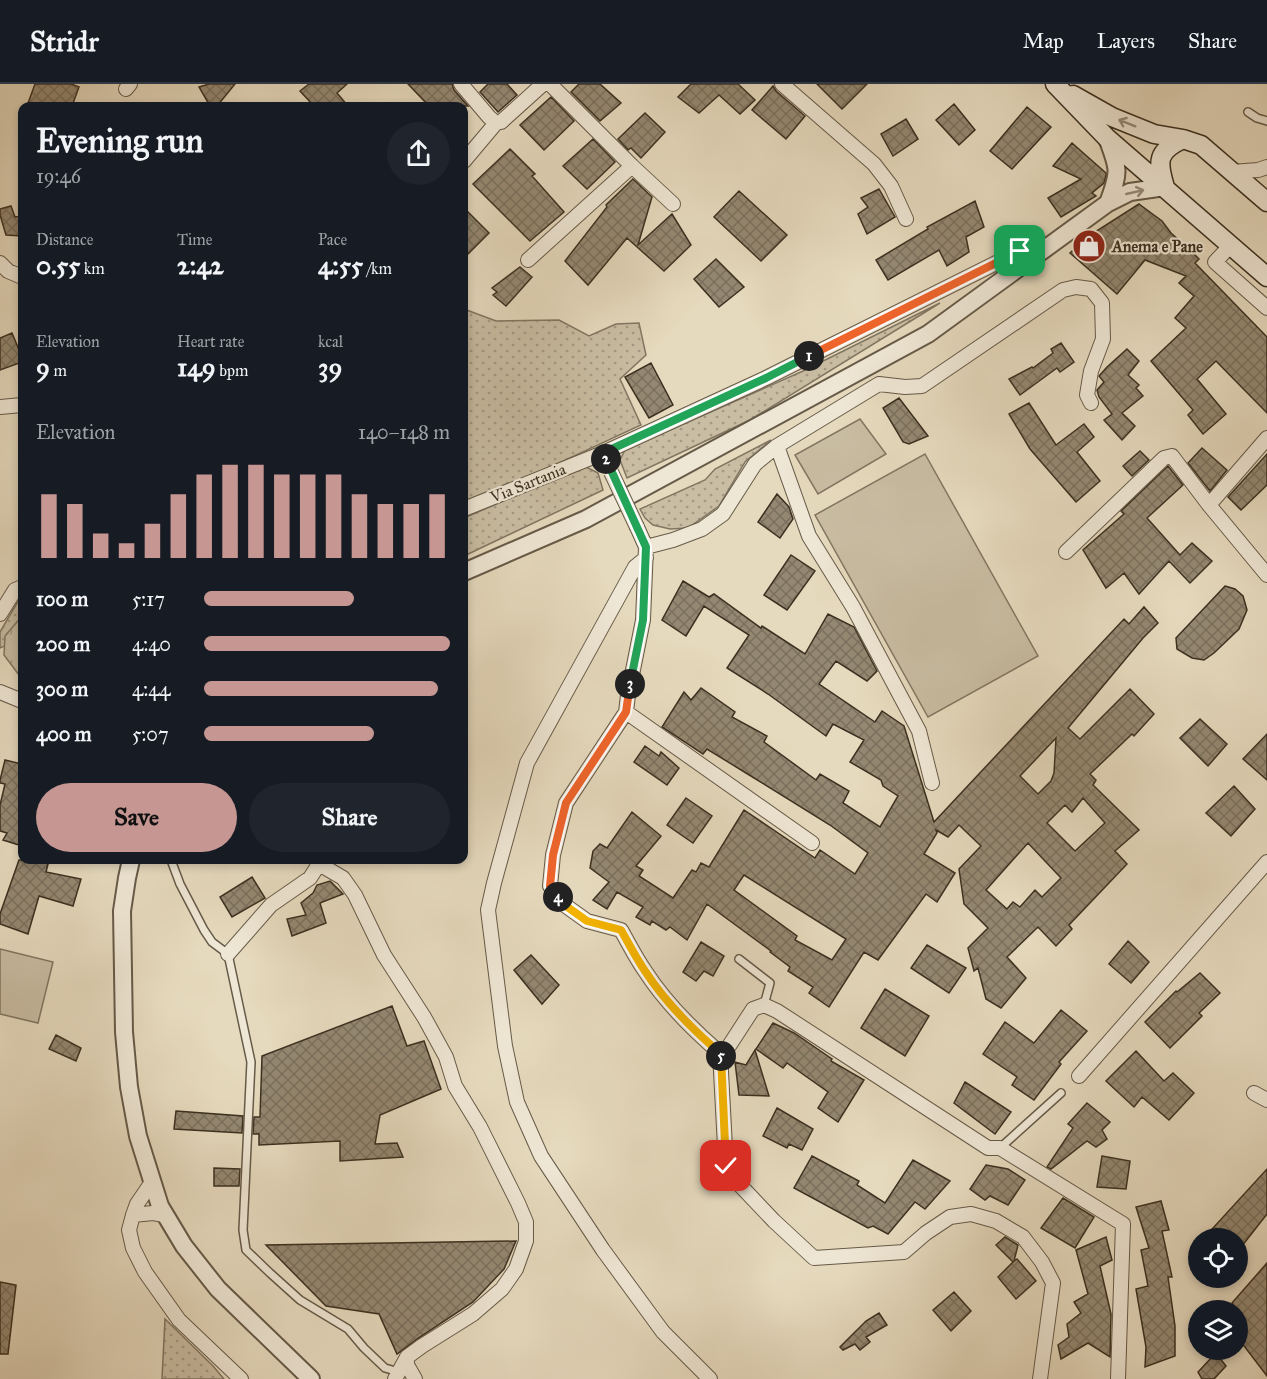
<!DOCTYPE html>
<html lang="en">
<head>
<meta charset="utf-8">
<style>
  :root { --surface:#171b24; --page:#20242c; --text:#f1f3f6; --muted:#9ea1a6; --line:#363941; --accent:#c59692 }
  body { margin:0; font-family:"IM FELL Great Primer",serif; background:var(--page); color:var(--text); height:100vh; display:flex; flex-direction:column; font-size:22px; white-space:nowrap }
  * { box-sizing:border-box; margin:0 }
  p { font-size:20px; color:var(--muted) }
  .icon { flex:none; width:33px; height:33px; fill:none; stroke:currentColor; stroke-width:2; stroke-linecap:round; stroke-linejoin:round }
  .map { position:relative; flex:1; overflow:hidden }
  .drawer { position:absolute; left:18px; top:18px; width:450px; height:762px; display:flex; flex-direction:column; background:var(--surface); border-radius:12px; box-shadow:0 3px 9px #0003 }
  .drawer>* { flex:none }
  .buttons { position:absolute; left:1188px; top:1144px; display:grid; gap:12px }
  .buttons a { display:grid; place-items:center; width:60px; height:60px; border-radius:50%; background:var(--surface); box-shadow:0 3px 9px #0003; font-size:30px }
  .pin { position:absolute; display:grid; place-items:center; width:51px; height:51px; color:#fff; margin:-26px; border-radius:12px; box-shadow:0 3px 9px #0006 }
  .km { position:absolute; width:30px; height:30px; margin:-15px; border-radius:50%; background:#222; color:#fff; font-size:16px; line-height:30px; text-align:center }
  .round { display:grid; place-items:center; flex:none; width:63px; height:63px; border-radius:32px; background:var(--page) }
  .summary { display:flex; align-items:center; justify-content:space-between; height:102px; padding:0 18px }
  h1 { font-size:33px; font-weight:700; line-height:45px }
  .stats { display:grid; grid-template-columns:repeat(3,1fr); gap:9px; height:102px; padding:6px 18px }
  .stats div { display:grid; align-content:center }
  .stats b { font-size:26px; font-weight:700 }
  .stats small { font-size:16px; font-weight:400 }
  .stats p { font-size:16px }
  .chart { height:168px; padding:12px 18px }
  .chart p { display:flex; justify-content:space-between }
  .chart svg { width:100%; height:108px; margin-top:6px; stroke:var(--accent); stroke-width:6 }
  .action { display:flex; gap:12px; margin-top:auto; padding:12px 18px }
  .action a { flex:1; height:69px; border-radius:36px; background:var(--accent); color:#111; font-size:24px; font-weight:700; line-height:69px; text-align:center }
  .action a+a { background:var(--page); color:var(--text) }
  ul { padding:0 18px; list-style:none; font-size:20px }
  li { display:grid; grid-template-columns:96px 72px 1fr; align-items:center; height:45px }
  li i { height:15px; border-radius:8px; background:var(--accent) }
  header { display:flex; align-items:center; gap:36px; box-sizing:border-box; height:84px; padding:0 30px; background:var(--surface); border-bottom:2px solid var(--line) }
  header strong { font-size:28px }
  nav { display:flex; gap:33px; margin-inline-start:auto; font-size:21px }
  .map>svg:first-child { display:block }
</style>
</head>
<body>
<header>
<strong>Stridr</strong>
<nav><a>Map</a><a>Layers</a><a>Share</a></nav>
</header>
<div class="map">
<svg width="1267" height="1295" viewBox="0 0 1267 1295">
  <defs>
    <pattern id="grass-dots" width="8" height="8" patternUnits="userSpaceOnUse" patternTransform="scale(1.5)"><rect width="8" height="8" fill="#c9bda3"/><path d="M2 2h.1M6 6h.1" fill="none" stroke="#a49a84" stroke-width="1.8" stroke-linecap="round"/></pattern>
    <pattern id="park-tufts" width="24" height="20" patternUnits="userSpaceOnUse" patternTransform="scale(1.5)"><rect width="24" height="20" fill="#c9bda3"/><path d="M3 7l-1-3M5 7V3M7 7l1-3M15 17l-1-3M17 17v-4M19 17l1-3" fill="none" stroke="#a49a84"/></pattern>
    <pattern id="building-cross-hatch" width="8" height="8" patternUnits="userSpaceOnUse" patternTransform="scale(1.5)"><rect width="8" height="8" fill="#948872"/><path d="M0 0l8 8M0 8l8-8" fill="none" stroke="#7a705d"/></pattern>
  </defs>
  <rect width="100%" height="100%" fill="#e6dabe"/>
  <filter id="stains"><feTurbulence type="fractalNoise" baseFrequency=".00333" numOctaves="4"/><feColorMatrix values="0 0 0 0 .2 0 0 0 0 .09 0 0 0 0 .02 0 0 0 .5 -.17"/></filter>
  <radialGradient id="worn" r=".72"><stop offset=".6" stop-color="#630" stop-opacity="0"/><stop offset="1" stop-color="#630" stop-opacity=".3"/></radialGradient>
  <path fill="url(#grass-dots)" stroke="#827662" stroke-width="1.5" d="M940,219L750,336L627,394L620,376L625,366L803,287Z
    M464,225L496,237L559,236L589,252L616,240L639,239L646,271L620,295L641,341L464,423Z
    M771,356L745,378L719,422L688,444L670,445L653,441L645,434L640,425L705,396L715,385Z
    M584,382L598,389L603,406L464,472V434Z
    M22,514V554L0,564V548L17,519Z
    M165,1235L213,1282L224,1295H162Z"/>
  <path fill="url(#park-tufts)" stroke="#827662" stroke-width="1.5" d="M22,532V595L4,571L5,552Z"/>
  <path fill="#c9bda3" stroke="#827662" stroke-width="1.5" d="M860,335L886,370L818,410L795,371Z
    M925,370L1038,572L928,633L815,431Z
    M0,865L53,878L38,939L0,930Z"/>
  <path fill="url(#building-cross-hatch)" stroke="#3b3020" stroke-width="1.5" fill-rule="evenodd" d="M35,0H71L79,3L72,22H27Z
    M209,0H235L217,22H210L199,3Z
    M309,0H347L337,9L348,22H314L300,7Z
    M408,0H452L454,6L468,22H429Z
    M488,0H507L517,11L498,28L480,8Z
    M579,0H600L621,19L600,37L571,8Z
    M691,0H738L755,16L740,30L719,11L699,29L678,13Z
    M817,0H867L842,25Z
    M773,2L776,7L805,32L786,55L752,26Z
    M551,13L574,37L544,66L520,41Z
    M954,20L975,46L959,61L936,36Z
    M1027,23L1051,43L1012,85L990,67Z
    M645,29L665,48L641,74L631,64L628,66L618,55Z
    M906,35L918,55L893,72L881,50Z
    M593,55L615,78L587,105L563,82Z
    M1072,59L1106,89V91L1104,99L1092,109L1096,112L1061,133L1048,114L1081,95L1053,82Z
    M510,65L535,90L532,92L564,128L530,157L473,100Z
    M633,95L652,113L638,161L672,130L691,161L664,187L627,154L588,201L565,177L607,123L606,121Z
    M879,105L895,133L867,150L858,130L868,123L861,114Z
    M739,107L787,151L761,177L714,133Z
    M975,117L984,143L966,153L969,168L947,182L939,166L888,196L876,176L928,145L927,143Z
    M1139,120L1162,137L1171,149L1190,166L1199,175L1195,179L1267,253V329L1216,277L1197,295L1226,330L1203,350L1188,331L1193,326L1151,277L1186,244L1175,234L1194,212L1179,199L1186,192L1145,176L1117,210L1070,169L1087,153Z
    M11,122L15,133L22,132V152L6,151L0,131V125Z
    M464,124L489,149L464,174Z
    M716,175L744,203L719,223L694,195Z
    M520,183L532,193L506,222L493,211L497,208L492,204Z
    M12,249L22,273V278L0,286V254Z
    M1061,259L1074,278L1060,288L1057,284L1020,311L1009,295L1032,283L1033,284L1053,269L1051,265Z
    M1127,265L1139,277L1128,291L1139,301L1136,304L1143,312L1122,329L1135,342L1122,356L1104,336L1112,330L1099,313L1097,306L1104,298L1099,292L1107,283Z
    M651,279L673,321L649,334L625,293Z
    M899,314L928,352L909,360L903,358L883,324Z
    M1029,319L1056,361L1084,340L1094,353L1077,368L1100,397L1076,418L1030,365L1009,330Z
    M1202,364L1227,386L1210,407L1188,379Z
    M1140,367L1149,376L1132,392L1123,382Z
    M1267,370V401L1241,426L1228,413Z
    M1168,382L1183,401L1147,434L1180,471L1192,459L1212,477L1190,499L1169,477L1139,510L1124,489L1106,504L1083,466L1124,430L1121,427Z
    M777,410L789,423L793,435L780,454L758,438Z
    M791,471L815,487L787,526L764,511Z
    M683,497L709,513L714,510L761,544L762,542L805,570L828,530L854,543L877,587L867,597L836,577L819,600L875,638L882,627L904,642L934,738L1124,535L1129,540L1144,523L1158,539L1143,554L1068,644L1080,655L1130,605L1154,630L1134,652L1132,650L1090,690L1096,696L1093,701L1139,746L1115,767L1127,780L1069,841L1072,845L1056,862L1038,843L1007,873L1026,894L1001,924L986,915L978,884L974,887L968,864L988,844L964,820L959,785L981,762L959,741L948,753L936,746L937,749L924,770L955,789L937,818L926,810L878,876L864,868L829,923L809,909L813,903L788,887L790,883L770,868L771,867L707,820L687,856L670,843L666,846L652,837L650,841L636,833L643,823L617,808L607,825L593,816L609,798L590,784L593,767L600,760L607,764L632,728L661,752L636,782L643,786L639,792L673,814L692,786L696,788L701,779L709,783L744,726L815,774L820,766L855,790L868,769L830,741L746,689L707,665L703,670L662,643L684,608L691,616L701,604L735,628L732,633L767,652L764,658L816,696L820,690L849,707L843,719L880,743L898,712L883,702L881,696L850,678L864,656L833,640L826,652L768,610L727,584L749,551L704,522L686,552L662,536ZM1056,654L1054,689L1051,697L1038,710L1020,692ZM1083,714L1105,739L1075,767L1047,739L1065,721L1072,728ZM1028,759L1061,794L1042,813L1035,806L1020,823L1013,818L1007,825L986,806ZM744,791L846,855L832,876L795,856L797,852L734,806Z
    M1225,502L1235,505L1243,512L1247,526L1239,545L1214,569L1204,576L1192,574L1177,565L1176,554Z
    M1200,635L1227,660L1208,682L1180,654Z
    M1267,650V696L1243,675Z
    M645,662L659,672L661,668L679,684L667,701L634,678Z
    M5,676L22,680V762L3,756L7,749L0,747V721L5,700L0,699V696Z
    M1234,702L1255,725L1231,752L1206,729Z
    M686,714L712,732L693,759L667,741Z
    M19,776H49L46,788L81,795L73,822L39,812L28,850L0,840V830Z
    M252,793L265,814L232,833L220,813Z
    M330,797L343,810L320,819L326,839L292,852L287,835L306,831L301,819L313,809L317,801Z
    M1128,857L1149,878L1131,899L1109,880Z
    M701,858L724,872L713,892L704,887L696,897L683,888Z
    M927,861L966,884L949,909L911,884Z
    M531,871L559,901L542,920L514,886Z
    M1200,889L1220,909L1199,929L1202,932L1170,964L1145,938L1176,907L1177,908Z
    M885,905L929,932L905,972L861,944Z
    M392,922L407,962L424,957L441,1005L380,1031L375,1060L397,1059L403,1073L340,1077V1057L259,1061V1050H253L254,1033H260L262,972Z
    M1061,926L1087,947L1059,978L1061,980L1034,1016L1012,1001L1017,993L983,970L1005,938L1034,959Z
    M773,939L794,949L832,975L831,977L864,996L838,1038L818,1024L828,1008L787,979L783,984L756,965Z
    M56,951L81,964L76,977L49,965Z
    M755,966L769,1012L739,1011L735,978L746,981Z
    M1136,967L1164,997L1173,989L1194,1009L1169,1036L1142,1013L1134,1023L1106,997Z
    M965,998L1011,1028L995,1050L954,1019Z
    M1087,1019L1110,1038L1102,1046L1107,1055L1096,1063L1087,1057L1051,1085L1047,1083L1073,1044L1068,1040Z
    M777,1024L813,1045L802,1066L789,1060L787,1064L763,1052Z
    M176,1027L243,1032L242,1049L174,1045Z
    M812,1072L859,1097L857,1101L885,1119L913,1076L950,1097L925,1125L915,1118L888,1150L873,1142L868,1144L794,1104Z
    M1102,1072L1130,1077L1126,1105L1097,1103Z
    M986,1081L1008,1085L1025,1096L1008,1121L990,1112L985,1116L970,1105Z
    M214,1084L240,1085L239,1102H214Z
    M1267,1085V1130L1238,1167V1155H1203Z
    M1063,1114L1094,1133L1075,1164L1041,1144Z
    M1161,1117L1169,1146L1162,1147L1172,1193H1168L1175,1242V1272L1145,1283L1146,1263L1136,1205L1148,1202L1141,1166L1149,1164L1136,1123Z
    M1005,1153L1018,1161L1014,1177L1017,1175L1036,1197L1016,1215L998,1193L1013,1178L996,1161Z
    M1106,1153L1112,1176L1100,1182L1111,1230L1110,1273L1088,1259L1061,1275L1058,1261L1069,1253L1067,1240L1081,1229L1074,1218L1088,1210L1076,1166Z
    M516,1157L504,1185L473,1218L417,1255L397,1270L379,1230L326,1222L266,1161Z
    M1267,1179V1292L1238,1254V1227H1227L1233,1220L1232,1219Z
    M0,1198L16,1201L8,1270H0Z
    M954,1208L971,1227L951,1247L933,1226Z
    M879,1229L887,1241L866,1253L870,1258L860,1266L855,1260L843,1266L840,1263L866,1237Z
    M1213,1272H1218L1226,1282L1214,1295H1202L1198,1288Z"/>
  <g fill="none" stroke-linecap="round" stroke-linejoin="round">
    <defs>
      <path id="service" d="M1248,28L1257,34L1267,37
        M171,776L180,800L204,846L212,858L228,870L251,978L243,1146L246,1166L270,1189L300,1216L348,1245L364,1264L385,1284L399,1288
        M739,875L770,899L764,921
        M1000,1064L1061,1009"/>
      <path id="minor" d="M461,0L489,33L496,39L501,38L543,0
        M550,0L632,82L673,120
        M782,0L874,80L891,102L906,135
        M126,5L130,0
        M464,77L496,39
        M1232,88L1258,86L1267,83
        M1231,161L1215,178L1267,224
        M528,176L632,82
        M0,179L8,187L22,193
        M0,323L22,321
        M777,362L809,452L853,523L919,647L932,699
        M1209,421L1267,354
        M464,425L603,369L766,294L1020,167L1049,161
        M637,443L646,463L643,536L628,611L626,628L812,759
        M646,463L673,456L702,445L723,430L755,380L777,362L879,300L905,303L922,302L1063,206L1076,203L1091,205L1102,219L1103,255L1091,287L1087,311L1091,319
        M1066,468L1164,374L1172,372L1209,421L1267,491
        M646,474L635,483L527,679L494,799L488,826L505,962L517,1018L541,1072L603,1166L663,1248L710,1295
        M0,530L15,506L22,503
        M0,608L22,617
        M626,628L566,719L553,771L550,802L566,822L587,837L621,846C629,860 636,874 645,887C665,918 692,945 720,969L726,1082L736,1097L774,1137L814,1174L904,1168L926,1149L950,1133L971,1130L996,1137L1023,1153L1042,1178L1053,1199L1040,1295
        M319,780L343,794L355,811L384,871L424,933L446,973L455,1002L480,1043L518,1119L526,1138V1157L516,1185L502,1205L473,1230L422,1262L407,1273V1281L415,1295
        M228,870L271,821L310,794L319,780L316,776
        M720,969L729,962L753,925L764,921L777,927L988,1064H1000L1123,1140L1118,1295
        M1079,992L1267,778
        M1254,1009L1267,1016
        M152,1098L137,1120L133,1131L153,1129L165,1131
        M133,1131L129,1146L133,1164L145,1188L179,1236L241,1295
        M395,1295L407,1273"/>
      <path id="tertiary" d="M1107,54C1119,85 1120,87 1108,119
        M464,488L586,435L928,250L1108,119L1130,108L1165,103
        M131,776L127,794L122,827L124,948L129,1003L138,1052L160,1122L184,1162L218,1205L311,1295"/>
      <path id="secondary" d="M1055,0L1107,54L1267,193
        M1073,11L1112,33L1154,50L1183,55L1201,61L1267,118
        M1165,103C1157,77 1157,67 1183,55"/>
    </defs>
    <use href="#service" stroke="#665a48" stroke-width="10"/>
    <use href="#minor" stroke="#665a48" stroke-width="16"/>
    <use href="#tertiary" stroke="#665a48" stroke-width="20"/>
    <use href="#secondary" stroke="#3b3020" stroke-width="21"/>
    <use href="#service" stroke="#efe7d5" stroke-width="7"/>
    <use href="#minor" stroke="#efe7d5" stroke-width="14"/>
    <use href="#tertiary" stroke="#efe7d5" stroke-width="16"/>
    <use href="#secondary" stroke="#efe7d5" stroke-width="18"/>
    <defs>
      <path id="minor-bridge" d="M611,388L637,443"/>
    </defs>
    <use href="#minor-bridge" stroke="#665a48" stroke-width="16" stroke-linecap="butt"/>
    <use href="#minor-bridge" stroke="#efe7d5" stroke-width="14"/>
  </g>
  <defs><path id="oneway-shaft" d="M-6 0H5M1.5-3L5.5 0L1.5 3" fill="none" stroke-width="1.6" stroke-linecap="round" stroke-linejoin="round" transform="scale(1.5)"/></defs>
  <g stroke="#958c7a">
    <use href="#oneway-shaft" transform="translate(1127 39) rotate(-158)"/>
    <use href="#oneway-shaft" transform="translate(1135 108) rotate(-13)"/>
  </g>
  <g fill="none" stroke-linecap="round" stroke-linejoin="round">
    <defs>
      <path id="split-1" d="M809,272L1020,167"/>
      <path id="split-2" d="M606,375L603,369L766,294L809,272"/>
      <path id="split-3" d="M606,375L646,463L643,536L630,600"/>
      <path id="split-4" d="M558,813L550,802L553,771L566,719L626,628L630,600"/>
      <path id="split-5" d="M558,813L566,822L587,837L621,846C629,860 636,874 645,887C665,918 692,945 720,969L721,972"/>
      <path id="split-6" d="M721,972L726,1082"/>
    </defs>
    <use href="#split-1" stroke="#fff" stroke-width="12"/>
    <use href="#split-2" stroke="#fff" stroke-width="12"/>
    <use href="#split-3" stroke="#fff" stroke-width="12"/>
    <use href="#split-4" stroke="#fff" stroke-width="12"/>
    <use href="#split-5" stroke="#fff" stroke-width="12"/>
    <use href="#split-6" stroke="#fff" stroke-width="12"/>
    <use href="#split-1" stroke="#f0652b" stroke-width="8"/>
    <use href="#split-2" stroke="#22a559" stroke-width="8"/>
    <use href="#split-3" stroke="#22a559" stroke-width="8"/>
    <use href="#split-4" stroke="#f0652b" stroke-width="8"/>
    <use href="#split-5" stroke="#f5b400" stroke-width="8"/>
    <use href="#split-6" stroke="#f5b400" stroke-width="8"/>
  </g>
  <defs>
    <symbol id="shop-disc" viewBox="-11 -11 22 22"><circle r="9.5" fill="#8f2418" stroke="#efe7d5"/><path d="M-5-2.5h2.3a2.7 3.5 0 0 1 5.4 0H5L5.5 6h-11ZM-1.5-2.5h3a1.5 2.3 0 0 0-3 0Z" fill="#fff"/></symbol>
  </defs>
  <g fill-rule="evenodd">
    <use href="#shop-disc" x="1070" y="143" width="38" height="38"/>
  </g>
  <g text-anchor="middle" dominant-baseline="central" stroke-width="4.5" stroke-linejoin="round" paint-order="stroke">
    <g font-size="16" font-weight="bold" fill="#3b3020" stroke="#efe7d5" text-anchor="start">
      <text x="1112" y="162">Anema e Pane</text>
    </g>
    <g font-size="16" fill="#3b3020" stroke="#efe7d5">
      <text transform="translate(528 399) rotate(-22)">Via Sartania</text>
    </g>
  </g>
  <rect width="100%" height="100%" filter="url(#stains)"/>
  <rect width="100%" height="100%" fill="url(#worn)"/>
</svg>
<div class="buttons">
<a><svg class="icon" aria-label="locate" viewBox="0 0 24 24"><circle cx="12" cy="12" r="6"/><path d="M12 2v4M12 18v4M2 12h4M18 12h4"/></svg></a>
<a><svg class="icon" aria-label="layers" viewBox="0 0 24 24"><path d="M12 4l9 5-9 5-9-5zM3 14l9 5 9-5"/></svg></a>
</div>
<div class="pin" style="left:1020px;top:167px;background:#1e9e55"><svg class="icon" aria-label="arrive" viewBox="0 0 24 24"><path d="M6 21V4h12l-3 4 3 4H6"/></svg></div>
<div class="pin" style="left:726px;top:1082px;background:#d93025"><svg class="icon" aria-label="check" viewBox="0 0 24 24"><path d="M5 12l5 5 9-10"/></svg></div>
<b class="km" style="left:809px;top:272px">1</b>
<b class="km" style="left:606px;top:375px">2</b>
<b class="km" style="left:630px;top:600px">3</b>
<b class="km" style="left:558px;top:813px">4</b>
<b class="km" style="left:721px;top:972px">5</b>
<section class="drawer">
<div class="summary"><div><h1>Evening run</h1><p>19:46</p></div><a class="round"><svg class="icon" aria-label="share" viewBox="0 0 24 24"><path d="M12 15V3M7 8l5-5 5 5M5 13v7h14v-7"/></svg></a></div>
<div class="stats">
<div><p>Distance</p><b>0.55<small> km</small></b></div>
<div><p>Time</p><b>2:42</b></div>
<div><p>Pace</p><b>4:55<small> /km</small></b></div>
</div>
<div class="stats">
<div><p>Elevation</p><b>9<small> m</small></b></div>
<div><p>Heart rate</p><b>149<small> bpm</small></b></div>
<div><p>kcal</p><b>39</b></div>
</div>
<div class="chart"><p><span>Elevation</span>140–148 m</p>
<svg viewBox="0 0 160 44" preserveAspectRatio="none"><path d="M5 44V18M15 44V22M25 44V34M35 44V38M45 44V30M55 44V18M65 44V10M75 44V6M85 44V6M95 44V10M105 44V10M115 44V10M125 44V18M135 44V22M145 44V22M155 44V18"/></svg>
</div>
<ul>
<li><b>100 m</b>5:17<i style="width:61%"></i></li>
<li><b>200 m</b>4:40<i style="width:100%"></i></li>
<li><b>300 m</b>4:44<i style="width:95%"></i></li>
<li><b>400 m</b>5:07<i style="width:69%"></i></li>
</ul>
<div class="action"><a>Save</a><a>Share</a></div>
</section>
</div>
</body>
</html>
